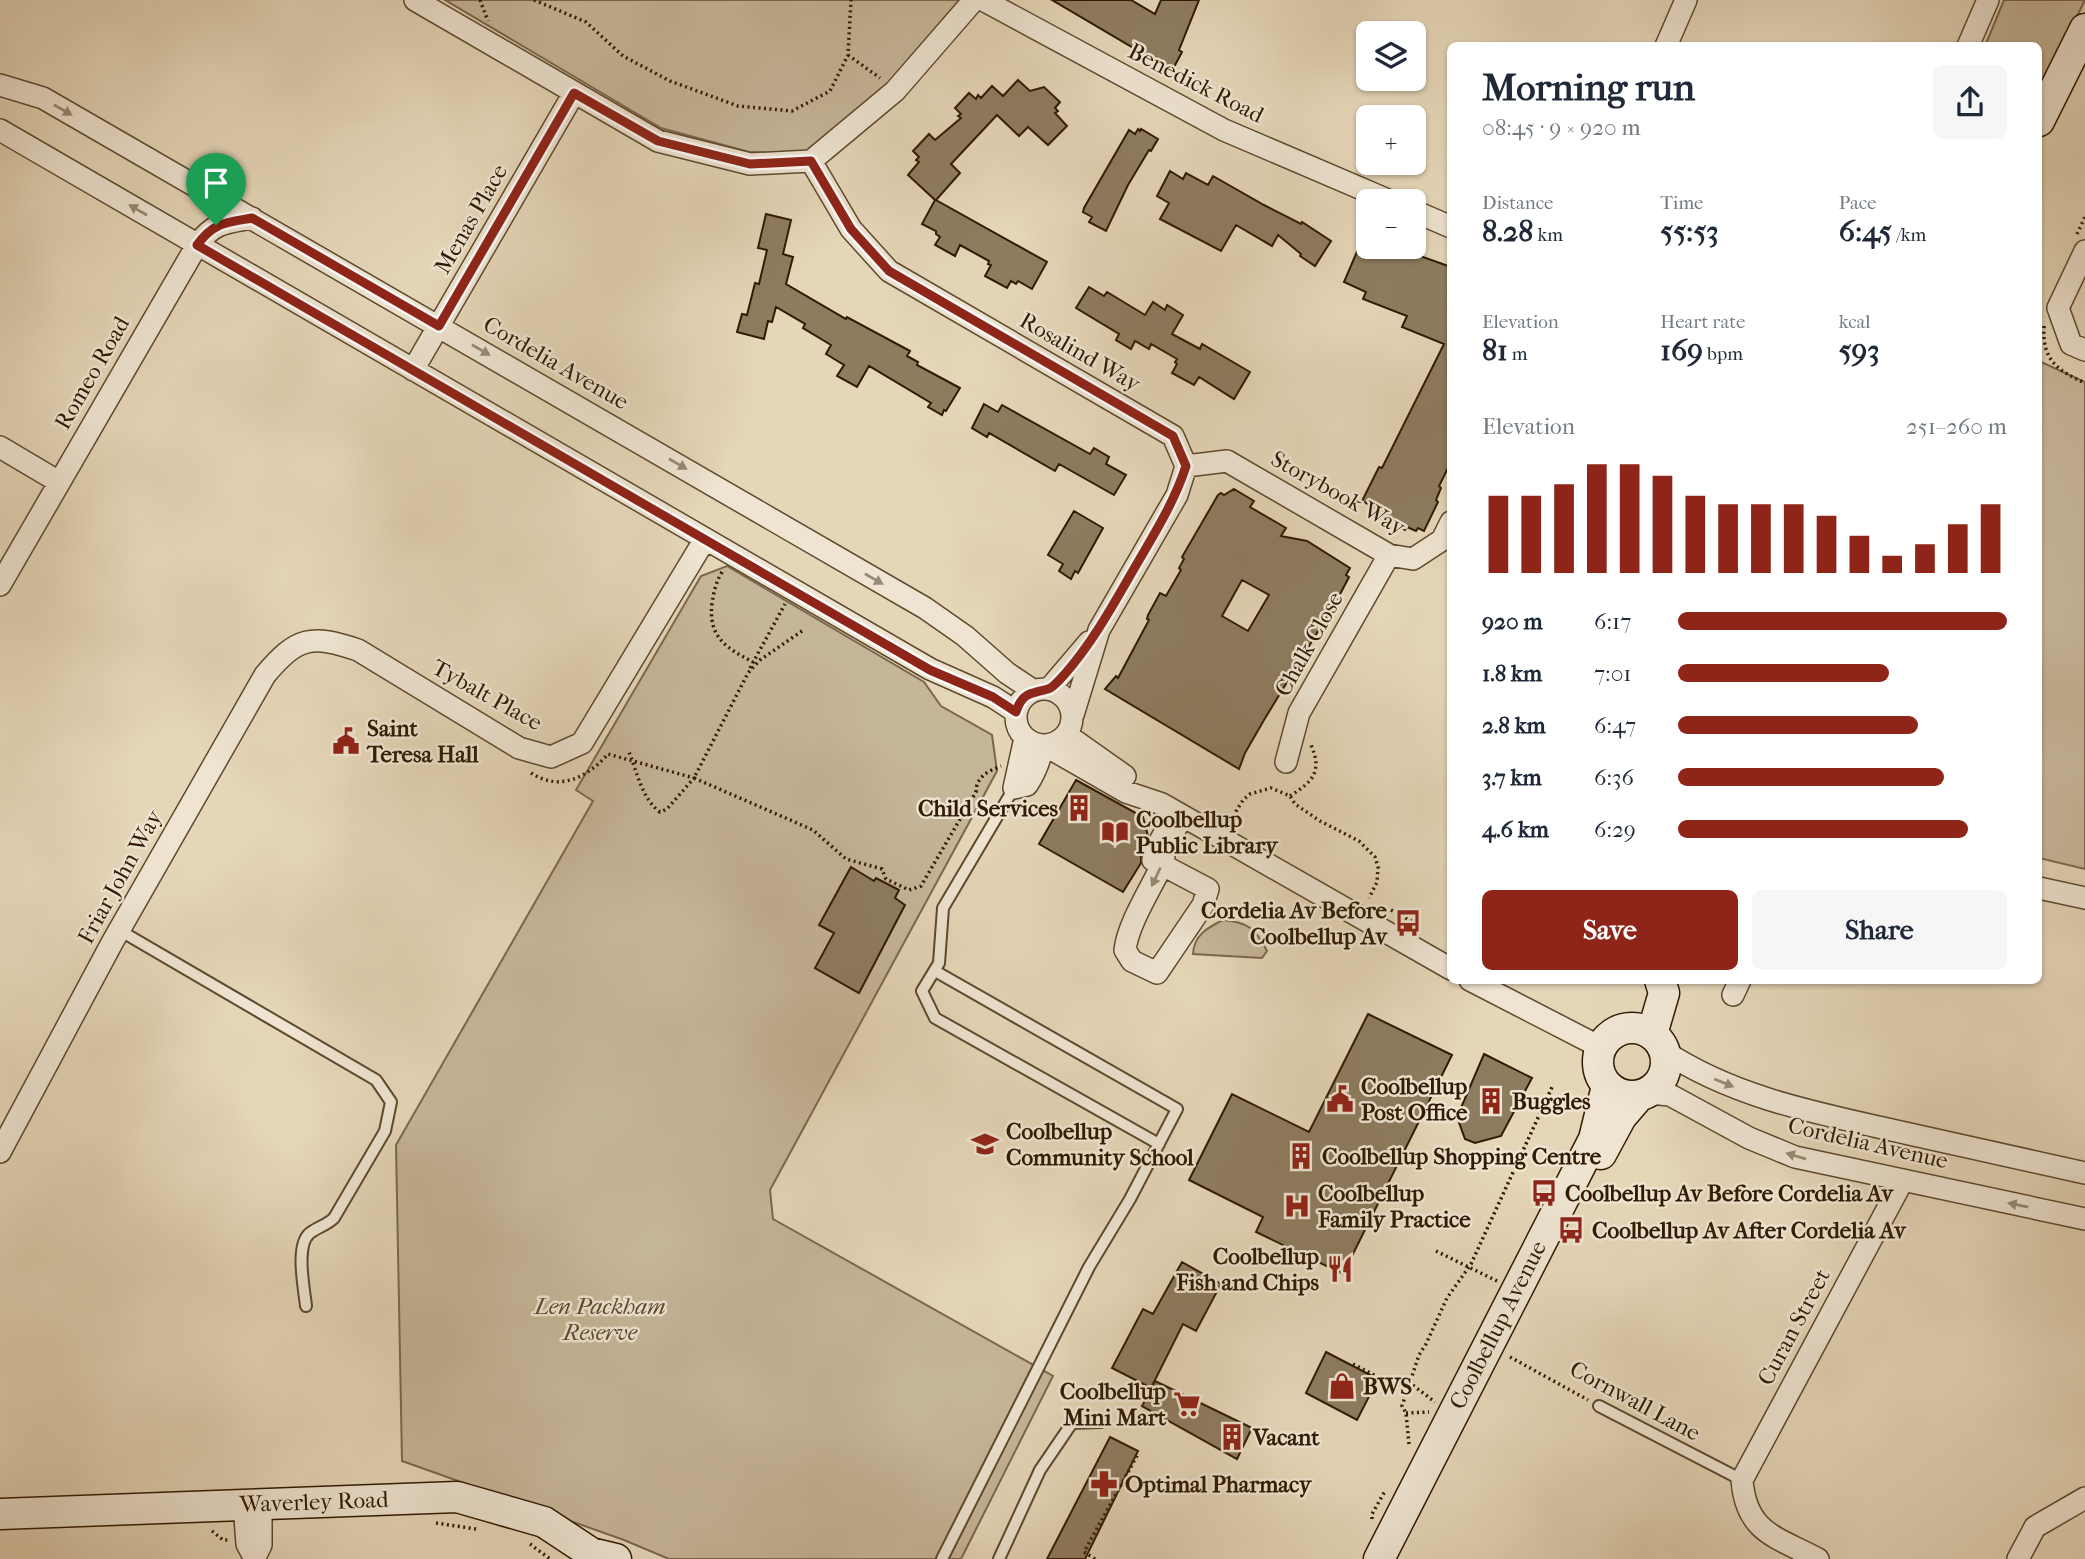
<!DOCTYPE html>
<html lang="en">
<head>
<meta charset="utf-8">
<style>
  :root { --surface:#fff; --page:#f6f6f7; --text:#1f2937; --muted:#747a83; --accent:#8f2418 }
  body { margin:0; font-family:"IM FELL French Canon",serif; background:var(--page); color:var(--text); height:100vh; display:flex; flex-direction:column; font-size:26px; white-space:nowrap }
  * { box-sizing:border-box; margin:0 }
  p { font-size:23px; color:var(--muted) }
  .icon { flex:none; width:38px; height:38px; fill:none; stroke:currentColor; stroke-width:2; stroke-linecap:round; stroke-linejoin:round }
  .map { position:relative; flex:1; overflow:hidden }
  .drawer { position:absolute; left:1447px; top:42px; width:595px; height:942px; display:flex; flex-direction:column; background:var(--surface); border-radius:10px; box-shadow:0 2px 5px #0004 }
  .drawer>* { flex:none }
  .tools { position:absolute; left:1356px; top:21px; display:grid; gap:14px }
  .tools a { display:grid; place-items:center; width:70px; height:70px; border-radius:10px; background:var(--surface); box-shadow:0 2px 5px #0004; font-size:35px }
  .pin { position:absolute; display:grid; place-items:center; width:60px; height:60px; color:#fff; margin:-72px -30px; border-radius:50% 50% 50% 0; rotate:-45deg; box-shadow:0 0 7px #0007 }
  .pin .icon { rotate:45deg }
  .round { display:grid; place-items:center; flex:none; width:74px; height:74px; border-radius:10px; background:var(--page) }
  .headline { display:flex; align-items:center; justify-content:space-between; height:119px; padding:0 35px }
  h1 { font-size:38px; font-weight:800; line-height:52px }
  .figures { display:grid; grid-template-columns:repeat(3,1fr); gap:10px; height:119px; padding:7px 35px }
  .figures div { display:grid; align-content:center }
  .figures b { font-size:30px; font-weight:800 }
  .figures small { font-size:19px; font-weight:400 }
  .figures p { font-size:19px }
  .chart { height:196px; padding:14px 35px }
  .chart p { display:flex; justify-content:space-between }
  .chart svg { width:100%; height:126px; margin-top:7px; stroke:var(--accent); stroke-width:6 }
  .primary-button { display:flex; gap:14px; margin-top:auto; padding:14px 35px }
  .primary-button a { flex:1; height:80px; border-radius:10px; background:var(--accent); color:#fff; font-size:28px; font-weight:800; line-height:80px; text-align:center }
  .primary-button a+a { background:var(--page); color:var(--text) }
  ul { padding:0 35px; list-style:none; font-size:23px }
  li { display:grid; grid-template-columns:112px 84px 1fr; align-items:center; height:52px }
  li i { height:18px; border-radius:9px; background:var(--accent) }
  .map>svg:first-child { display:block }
</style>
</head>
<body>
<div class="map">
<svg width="2085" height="1559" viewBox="0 0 2085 1559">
  <rect width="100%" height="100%" fill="#e5d6b8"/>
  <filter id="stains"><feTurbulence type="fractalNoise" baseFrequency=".00286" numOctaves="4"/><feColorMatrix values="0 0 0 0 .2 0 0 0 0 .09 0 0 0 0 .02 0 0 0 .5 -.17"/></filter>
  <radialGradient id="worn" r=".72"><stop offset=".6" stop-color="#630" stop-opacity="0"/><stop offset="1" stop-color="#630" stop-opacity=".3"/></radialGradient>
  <path fill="#c6b699" stroke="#7b684c" stroke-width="2" d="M445,0H961L886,86L805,154L749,152L661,128Z
    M2004,0H2085L2039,93V46H1985Z
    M2039,361L2085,382V869L2039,858Z
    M727,566L924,682L941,706L992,735L997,771L770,1190L773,1219L1053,1376L961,1559H669L624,1540L402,1461L396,1145L593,801L576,790L701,576Z
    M1223,920C1248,922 1256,929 1267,951L1262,958L1193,954C1194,935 1207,928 1223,920Z"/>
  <path fill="#8e7c60" stroke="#301a00" stroke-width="2" fill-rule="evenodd" d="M1052,0H1131L1155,14L1161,0H1199L1179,50L1182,52L1173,69L1159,63Z
    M1018,80L1030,91L1044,87L1060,102L1055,108L1058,111L1055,113L1067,126L1048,145L1028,127L1019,136L997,115L951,164L960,173L936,200L1047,262L1032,289L1018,281L1016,284L1011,281L1007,288L985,276L991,265L988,264L989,261L960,245L955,256L935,245L940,237L936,234V231L922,224L935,200L908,175L919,162L916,160L919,157L913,151L929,134L935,140L961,118L958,116L961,114L955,108L969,93L976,99L978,95L981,98L992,86L1003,96Z
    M1138,129L1140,131L1141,129L1158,139L1151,151L1149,150L1128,185L1106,231L1089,222L1092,217L1083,212L1084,208L1129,130L1135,134Z
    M1170,171L1183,179L1186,173L1208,185L1213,176L1264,205L1301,224L1302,222L1331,241L1315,266L1300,256L1301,254L1278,235L1272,246L1236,225L1221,251L1160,219L1169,203L1157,196Z
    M766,214L791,220L783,254L793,257L786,284L846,319L847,317L910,351L907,356L918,362L917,365L960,388L946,411L944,410L942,415L928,407L931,403L869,366L857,387L837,376L844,365L826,354L831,345L803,328L805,324L776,307L772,322L768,321L764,339L737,332L742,314L747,315L755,283L759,284L767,250L758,248Z
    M1359,247H1395L1451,267V462L1439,486L1441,488L1436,500L1438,502L1424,531L1418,528L1416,531L1407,527L1405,530L1376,513L1378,509L1362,501L1379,467L1382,468L1444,344L1402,327L1407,316L1363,299L1366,292L1344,282Z
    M1089,287L1104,296L1107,292L1145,315L1153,302L1165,310L1167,305L1183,315L1172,334L1200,349L1202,344L1250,372L1234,399L1199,377L1194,385L1172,373L1177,364L1175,362L1177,359L1151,344L1149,349L1135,341L1131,349L1116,340L1119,334L1076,308Z
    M984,404L998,412L1002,405L1090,454L1094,448L1109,457L1106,464L1126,475L1114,495L1059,464L1055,471L989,433L987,437L972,428Z
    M1234,489L1254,501L1250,507L1286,528L1281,536L1307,541L1350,568L1346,575L1349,577L1337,600L1264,720L1245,753L1239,769L1105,689L1116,676L1118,678L1149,620L1147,619L1148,615L1160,593L1166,596L1181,570L1179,568L1184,559L1182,557L1218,495L1221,493L1224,495ZM1242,580L1269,595L1248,631L1222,616Z
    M1074,511L1103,528L1078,573L1075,571L1071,579L1059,571L1063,564L1048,555Z
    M1076,780L1143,817L1148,836L1141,850V863L1123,892L1039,844Z
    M851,867L874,881L876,878L899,890L895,898L905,905L859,993L815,968L834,933L819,925Z
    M1368,1014L1452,1055L1343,1274L1256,1232L1263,1217L1189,1180L1232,1094L1309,1132Z
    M1484,1054L1532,1078L1501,1136L1475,1143L1465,1139L1457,1117Z
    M1182,1262L1221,1284L1196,1331L1183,1324L1151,1388L1112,1368L1143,1309L1153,1314Z
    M1326,1352L1378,1379L1357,1420L1306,1393Z
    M1155,1381L1252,1428L1237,1459L1142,1406Z
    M1110,1437L1138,1451L1085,1559H1047Z"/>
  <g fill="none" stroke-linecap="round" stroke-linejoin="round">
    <defs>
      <path id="lane" d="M1014,788L943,908L939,963L922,991L935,1018L1159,1144
        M119,930L376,1080L391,1102L385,1131L334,1218C327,1225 318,1227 310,1233C295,1245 304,1287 306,1306
        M935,971L1177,1109L1130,1199L1089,1267L942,1559
        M1599,1406L1742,1480
        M999,1559L1040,1470L1072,1423L1101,1422"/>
      <path id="street" d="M415,0L658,141L750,164L811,161L895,91L974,0
        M983,0L1224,130L1390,201
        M1666,46L1686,0
        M1968,46L1988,0
        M0,85L43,98L925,608L965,636L1007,673L1034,691
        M0,130L930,669L993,697L1016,712
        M811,161L851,229L889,271L1173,436L1186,466L1177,495L1099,630L1073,715
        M1414,211L1451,227
        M2085,251L2058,308L2071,344L2085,350
        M413,370L574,93
        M0,447L59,482
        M1186,466L1227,461L1389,555L1413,559L1442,540L1451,522
        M0,585L197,245C214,222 225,223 252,218
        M1016 717a28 28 0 1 1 56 0a28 28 0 1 1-56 0Z
        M1049,689L1089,642
        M1067,735L1125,776
        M1025,738L1014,788L1027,785C1035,773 1040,760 1043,746
        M1046,746L1126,792L1162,804L1176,812L1451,969
        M1286,762L1299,713L1389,555
        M1176,812L1154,852L1153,860L1208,889L1203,905L1157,973L1132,961L1125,950C1128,924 1150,890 1162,865L1164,860L1163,850L1183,816
        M2039,888L2085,898
        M1470,980L1600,1047
        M1733,995L1740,980
        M1664,1051C1733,1097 1816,1113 1896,1131C1959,1145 2022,1159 2085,1173
        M1649,1093L1670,1095L1749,1138L1795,1157L2085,1219
        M0,1152L113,941L265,675C297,637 311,634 358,650L519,748L551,757L582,743L705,539
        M244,1504L247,1544L255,1559
        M255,1557L261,1545V1503
        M1818,1559C1777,1537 1746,1533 1742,1480L1903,1180
        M2018,1559L2035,1527L2085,1498"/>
      <path id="secondary" d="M2039,121L2085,29
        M1598 1062a34 34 0 1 1 68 0a34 34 0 1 1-68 0Z
        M1652,1034L1664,993L1660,980
        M1601,1154L1621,1117L1639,1096
        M0,1514L457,1497L544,1522L591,1553L616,1559
        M1379,1559L1594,1139L1607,1086"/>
    </defs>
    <use href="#lane" stroke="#5d492e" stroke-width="14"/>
    <use href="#street" stroke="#5d492e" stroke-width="24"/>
    <use href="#secondary" stroke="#301a00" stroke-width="33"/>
    <path stroke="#301a00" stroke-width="3.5" stroke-dasharray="2 3.5" stroke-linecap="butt" d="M480,0L488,21
      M534,0L586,22L623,56L670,81L738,106L792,111L830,91L848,55L851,0
      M848,55L880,78
      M2077,234L2085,217
      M2044,326C2042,359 2056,370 2085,383
      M722,572C716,582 714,591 712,603C708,637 726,648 753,662
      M802,631L760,660L748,673L694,778L813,830L846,859L882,869L886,879L909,890L921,886L976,792C976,777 988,771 1001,766
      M750,668L785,604
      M531,773C560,792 588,777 608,754L694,778L667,809L660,812C642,799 637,772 629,752
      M1290,796C1312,782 1323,772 1311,745
      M1230,821L1243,800L1250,794L1271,788L1290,796L1295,804L1320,821L1359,841L1375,857L1378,867L1377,882L1369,898
      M1391,910L1415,923
      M1436,1251L1497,1281
      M1510,1357L1588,1400
      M1353,1364L1393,1385L1410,1383L1435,1402
      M1406,1413L1429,1412
      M1409,1444L1406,1413L1402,1406L1419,1355L1426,1344L1447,1298L1471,1264L1553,1085
      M1372,1519V1514L1385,1491
      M436,1523L476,1529
      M212,1531L223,1540H229
      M530,1544L550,1559
      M1095,1559L1084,1552L1138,1454"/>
    <use href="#lane" stroke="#eee4d1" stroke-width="10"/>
    <use href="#street" stroke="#eee4d1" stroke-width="21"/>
    <use href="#secondary" stroke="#eee4d1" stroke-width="30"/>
  </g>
  <defs><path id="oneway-solid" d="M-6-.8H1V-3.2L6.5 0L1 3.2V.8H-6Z" transform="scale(1.75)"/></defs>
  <g fill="#988973">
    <use href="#oneway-solid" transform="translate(63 110) rotate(30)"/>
    <use href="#oneway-solid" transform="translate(138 210) rotate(-150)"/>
    <use href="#oneway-solid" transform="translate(481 350) rotate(30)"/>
    <use href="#oneway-solid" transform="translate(678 464) rotate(30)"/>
    <use href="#oneway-solid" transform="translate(874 579) rotate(30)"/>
    <use href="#oneway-solid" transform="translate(1156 877) rotate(115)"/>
    <use href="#oneway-solid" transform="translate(1724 1083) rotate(22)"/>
    <use href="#oneway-solid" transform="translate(1796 1156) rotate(-163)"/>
    <use href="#oneway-solid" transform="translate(2018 1205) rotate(-168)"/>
  </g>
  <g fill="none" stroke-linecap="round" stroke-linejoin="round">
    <defs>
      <path id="route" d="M574,93L658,141L750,164L811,161L851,229L889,271L1173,436L1186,466C1174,503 1154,534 1135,567C1113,605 1093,642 1064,675C1060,679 1053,688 1048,689C1031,694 1022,692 1016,712L993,697L930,670L197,245C214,222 225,223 252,218L439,326Z"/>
    </defs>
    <use href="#route" stroke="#fff" stroke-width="14"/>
    <use href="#route" stroke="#8f2418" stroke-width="9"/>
  </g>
  <defs>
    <symbol id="civic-bare" viewBox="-9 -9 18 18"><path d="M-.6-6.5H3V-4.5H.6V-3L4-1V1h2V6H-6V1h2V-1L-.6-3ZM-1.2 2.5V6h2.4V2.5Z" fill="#8f2418" stroke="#eee4d1" stroke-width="2.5" paint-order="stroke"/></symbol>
    <symbol id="building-bare" viewBox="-9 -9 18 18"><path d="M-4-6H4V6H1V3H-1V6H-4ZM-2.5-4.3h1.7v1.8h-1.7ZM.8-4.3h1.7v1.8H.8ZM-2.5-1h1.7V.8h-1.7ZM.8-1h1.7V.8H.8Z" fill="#8f2418" stroke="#eee4d1" stroke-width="2.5" paint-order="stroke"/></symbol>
    <symbol id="library-bare" viewBox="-9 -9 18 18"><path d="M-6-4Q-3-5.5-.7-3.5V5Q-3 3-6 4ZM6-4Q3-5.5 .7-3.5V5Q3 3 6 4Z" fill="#8f2418" stroke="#eee4d1" stroke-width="2.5" paint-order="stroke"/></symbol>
    <symbol id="bus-bare" viewBox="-9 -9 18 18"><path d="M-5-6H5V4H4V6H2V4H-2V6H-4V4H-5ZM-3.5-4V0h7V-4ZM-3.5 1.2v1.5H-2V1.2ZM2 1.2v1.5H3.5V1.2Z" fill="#8f2418" stroke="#eee4d1" stroke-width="2.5" paint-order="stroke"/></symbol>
    <symbol id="school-bare" viewBox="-9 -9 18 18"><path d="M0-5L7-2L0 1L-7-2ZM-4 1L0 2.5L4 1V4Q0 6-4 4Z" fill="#8f2418" stroke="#eee4d1" stroke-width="2.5" paint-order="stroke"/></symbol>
    <symbol id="hospital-bare" viewBox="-9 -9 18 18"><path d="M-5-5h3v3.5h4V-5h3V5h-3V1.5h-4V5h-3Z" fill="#8f2418" stroke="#eee4d1" stroke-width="2.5" paint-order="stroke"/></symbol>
    <symbol id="restaurant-bare" viewBox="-9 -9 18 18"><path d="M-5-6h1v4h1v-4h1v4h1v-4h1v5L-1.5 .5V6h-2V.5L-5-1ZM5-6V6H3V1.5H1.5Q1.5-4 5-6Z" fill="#8f2418" stroke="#eee4d1" stroke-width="2.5" paint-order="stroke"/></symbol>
    <symbol id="shop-bare" viewBox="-9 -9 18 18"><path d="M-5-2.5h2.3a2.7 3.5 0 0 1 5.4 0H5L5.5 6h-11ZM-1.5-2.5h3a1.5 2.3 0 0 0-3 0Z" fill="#8f2418" stroke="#eee4d1" stroke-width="2.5" paint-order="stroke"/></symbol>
    <symbol id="supermarket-bare" viewBox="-9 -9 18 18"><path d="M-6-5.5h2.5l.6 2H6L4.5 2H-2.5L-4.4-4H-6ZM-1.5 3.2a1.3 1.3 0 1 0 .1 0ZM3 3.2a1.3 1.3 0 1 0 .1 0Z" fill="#8f2418" stroke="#eee4d1" stroke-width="2.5" paint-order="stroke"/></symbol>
    <symbol id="pharmacy-bare" viewBox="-9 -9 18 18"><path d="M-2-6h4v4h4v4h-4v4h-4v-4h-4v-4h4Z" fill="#8f2418" stroke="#eee4d1" stroke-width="2.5" paint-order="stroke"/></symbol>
  </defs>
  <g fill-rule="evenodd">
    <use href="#civic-bare" x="327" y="722" width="38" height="38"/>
    <use href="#building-bare" x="1060" y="789" width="38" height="38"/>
    <use href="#library-bare" x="1096" y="813" width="38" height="38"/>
    <use href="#bus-bare" x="1389" y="904" width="38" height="38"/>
    <use href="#civic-bare" x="1321" y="1080" width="38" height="38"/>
    <use href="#building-bare" x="1472" y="1082" width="38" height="38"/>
    <use href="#school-bare" x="966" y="1125" width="38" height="38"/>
    <use href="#building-bare" x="1282" y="1137" width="38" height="38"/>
    <use href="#bus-bare" x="1525" y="1174" width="38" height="38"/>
    <use href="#hospital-bare" x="1278" y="1187" width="38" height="38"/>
    <use href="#bus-bare" x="1552" y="1211" width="38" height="38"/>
    <use href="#restaurant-bare" x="1321" y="1250" width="38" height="38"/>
    <use href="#shop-bare" x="1323" y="1367" width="38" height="38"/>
    <use href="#supermarket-bare" x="1168" y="1385" width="38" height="38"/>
    <use href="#building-bare" x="1213" y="1418" width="38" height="38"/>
    <use href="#pharmacy-bare" x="1085" y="1465" width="38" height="38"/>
  </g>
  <g text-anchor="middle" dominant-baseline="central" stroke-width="5" stroke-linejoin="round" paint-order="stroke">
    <g font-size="23" fill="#301a00" stroke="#eee4d1">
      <text transform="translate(1196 83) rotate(27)">Benedick Road</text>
      <text transform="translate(471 219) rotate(-60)">Menas Place</text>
      <text transform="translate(1080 352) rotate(30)">Rosalind Way</text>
      <text transform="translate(556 363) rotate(30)">Cordelia Avenue</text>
      <text transform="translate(92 373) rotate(-60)">Romeo Road</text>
      <text transform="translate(1338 493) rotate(29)">Storybook Way</text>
      <text transform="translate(1309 644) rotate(-61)">Chalk Close</text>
      <text transform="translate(487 695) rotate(29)">Tybalt Place</text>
      <text transform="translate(120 877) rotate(-61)">Friar John Way</text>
      <text transform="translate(1868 1143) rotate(13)">Cordelia Avenue</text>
      <text transform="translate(1498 1325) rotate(-63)">Coolbellup Avenue</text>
      <text transform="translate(1794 1327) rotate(-62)">Curan Street</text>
      <text transform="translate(1635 1401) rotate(28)">Cornwall Lane</text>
      <text transform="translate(314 1502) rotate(-2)">Waverley Road</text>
    </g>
    <g font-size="23" font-weight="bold" fill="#301a00" stroke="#eee4d1" text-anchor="start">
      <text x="367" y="728">Saint<tspan x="367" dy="26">Teresa Hall</tspan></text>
      <text x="1058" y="808" text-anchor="end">Child Services</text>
      <text x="1136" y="819">Coolbellup<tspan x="1136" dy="26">Public Library</tspan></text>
      <text x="1387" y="910" text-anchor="end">Cordelia Av Before<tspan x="1387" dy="26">Coolbellup Av</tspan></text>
      <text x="1361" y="1086">Coolbellup<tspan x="1361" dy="26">Post Office</tspan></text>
      <text x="1512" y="1101">Buggles</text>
      <text x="1006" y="1131">Coolbellup<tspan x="1006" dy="26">Community School</tspan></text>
      <text x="1322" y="1156">Coolbellup Shopping Centre</text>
      <text x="1318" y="1193">Coolbellup<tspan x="1318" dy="26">Family Practice</tspan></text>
      <text x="1565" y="1193">Coolbellup Av Before Cordelia Av</text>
      <text x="1592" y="1230">Coolbellup Av After Cordelia Av</text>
      <text x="1319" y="1256" text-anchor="end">Coolbellup<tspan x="1319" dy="26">Fish and Chips</tspan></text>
      <text x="1363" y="1386">BWS</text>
      <text x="1166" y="1391" text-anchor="end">Coolbellup<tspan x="1166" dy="26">Mini Mart</tspan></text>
      <text x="1253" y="1437">Vacant</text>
      <text x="1125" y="1484">Optimal Pharmacy</text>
    </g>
    <g font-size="23" font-style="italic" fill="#5d492e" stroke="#eee4d1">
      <text x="600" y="1306">Len Packham<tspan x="600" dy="26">Reserve</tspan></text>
    </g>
  </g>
  <rect width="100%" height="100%" filter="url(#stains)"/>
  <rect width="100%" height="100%" fill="url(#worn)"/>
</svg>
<div class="tools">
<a><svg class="icon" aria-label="layers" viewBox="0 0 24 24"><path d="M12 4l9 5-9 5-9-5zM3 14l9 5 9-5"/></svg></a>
<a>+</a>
<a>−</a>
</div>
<div class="pin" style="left:216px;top:225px;background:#1e9e55"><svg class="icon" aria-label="arrive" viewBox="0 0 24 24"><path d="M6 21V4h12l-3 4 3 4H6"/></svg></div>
<section class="drawer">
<div class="headline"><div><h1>Morning run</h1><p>08:45 · 9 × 920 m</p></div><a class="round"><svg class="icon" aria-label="share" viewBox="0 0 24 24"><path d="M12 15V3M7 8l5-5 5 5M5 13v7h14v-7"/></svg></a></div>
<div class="figures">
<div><p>Distance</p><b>8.28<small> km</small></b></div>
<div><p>Time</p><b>55:53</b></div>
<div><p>Pace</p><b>6:45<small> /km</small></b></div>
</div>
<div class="figures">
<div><p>Elevation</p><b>81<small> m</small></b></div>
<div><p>Heart rate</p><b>169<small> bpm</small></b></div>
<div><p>kcal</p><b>593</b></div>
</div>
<div class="chart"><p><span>Elevation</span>251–260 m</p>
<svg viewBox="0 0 160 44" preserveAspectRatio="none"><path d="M5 44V17M15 44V17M25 44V13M35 44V6M45 44V6M55 44V10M65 44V17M75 44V20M85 44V20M95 44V20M105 44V24M115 44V31M125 44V38M135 44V34M145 44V27M155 44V20"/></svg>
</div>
<ul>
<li><b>920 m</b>6:17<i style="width:100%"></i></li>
<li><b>1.8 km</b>7:01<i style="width:64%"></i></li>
<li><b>2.8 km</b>6:47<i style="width:73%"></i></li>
<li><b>3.7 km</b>6:36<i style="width:81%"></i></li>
<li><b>4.6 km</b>6:29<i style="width:88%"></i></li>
</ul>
<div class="primary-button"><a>Save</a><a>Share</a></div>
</section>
</div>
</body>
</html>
